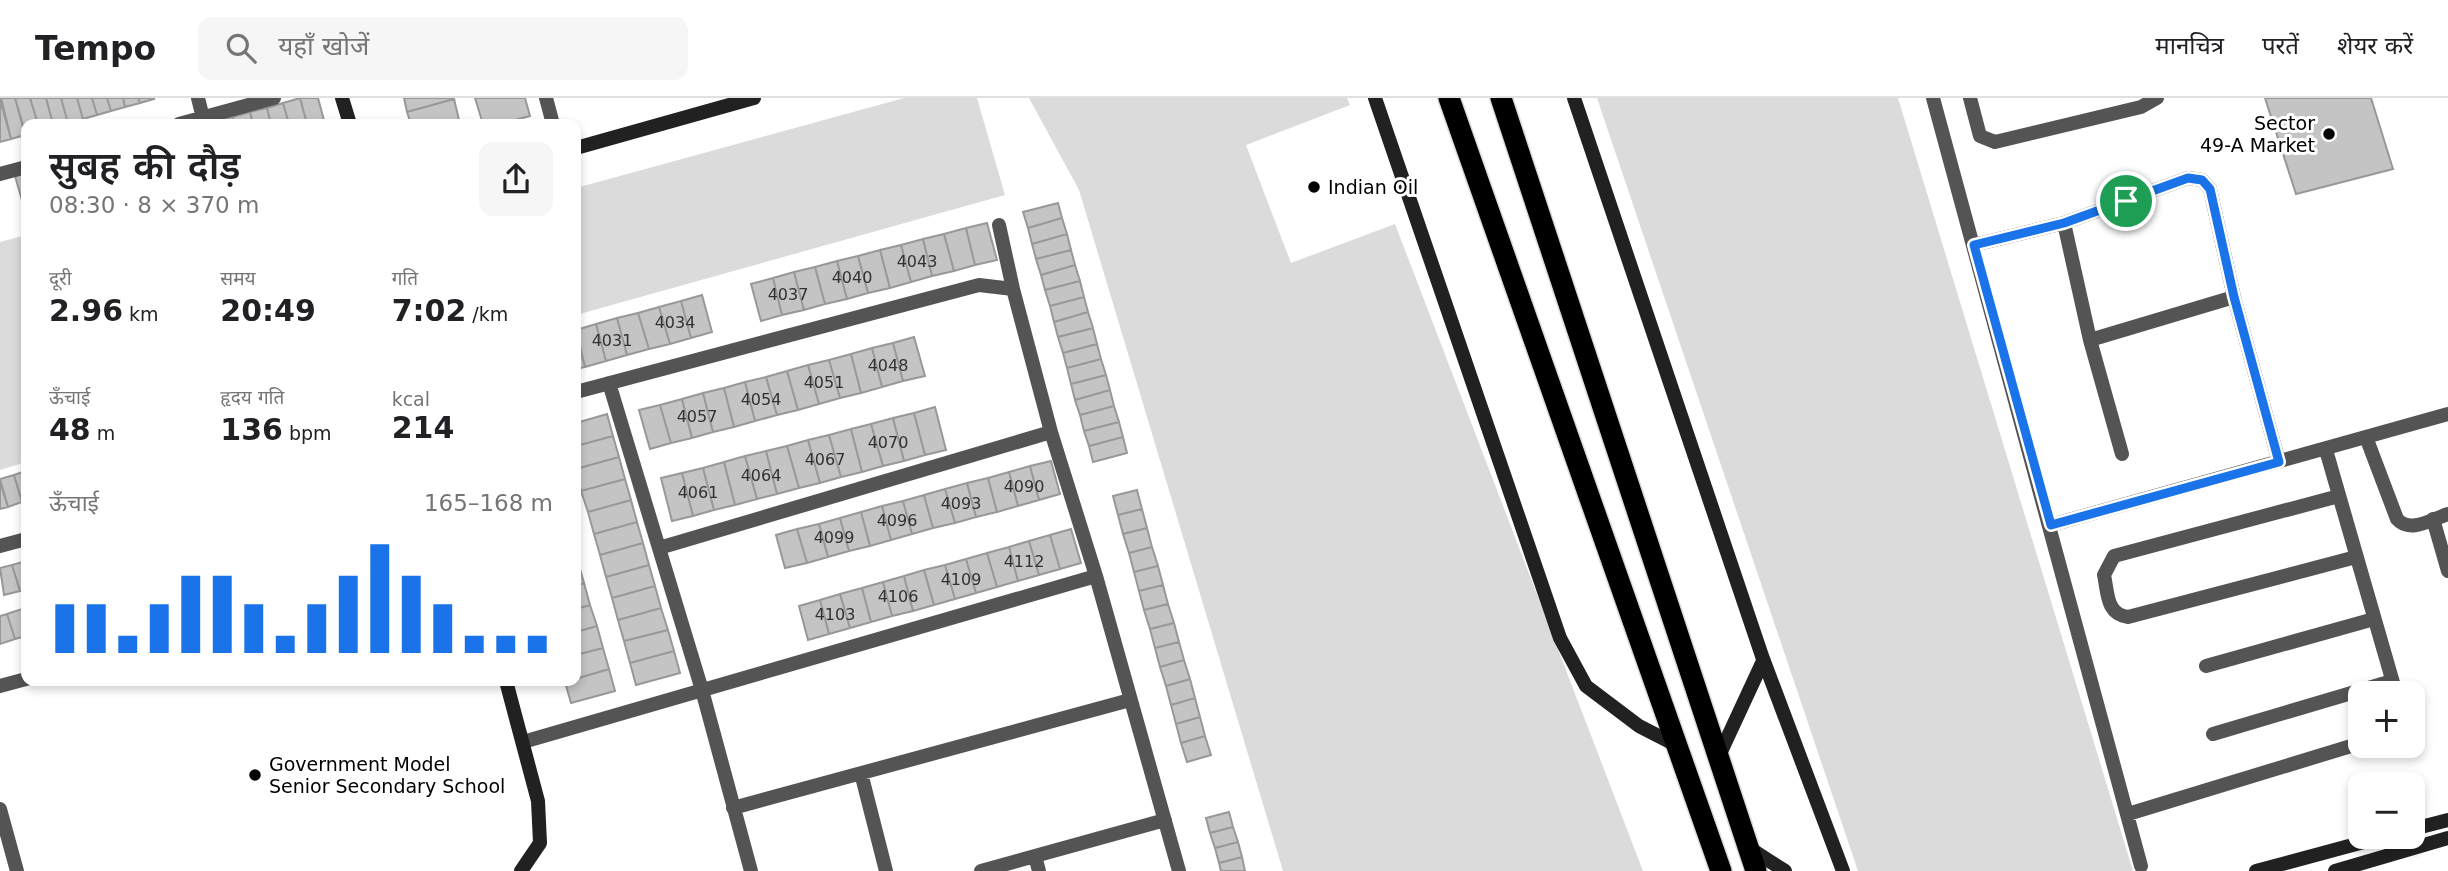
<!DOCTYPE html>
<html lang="hi">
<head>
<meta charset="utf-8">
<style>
  :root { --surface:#fff; --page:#f6f6f6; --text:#202124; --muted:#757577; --line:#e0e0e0; --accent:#1a73e8 }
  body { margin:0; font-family:"DejaVu Sans","Noto Sans Devanagari",sans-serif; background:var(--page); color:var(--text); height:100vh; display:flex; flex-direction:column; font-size:26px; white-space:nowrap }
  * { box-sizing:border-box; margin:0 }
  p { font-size:23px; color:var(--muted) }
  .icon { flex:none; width:38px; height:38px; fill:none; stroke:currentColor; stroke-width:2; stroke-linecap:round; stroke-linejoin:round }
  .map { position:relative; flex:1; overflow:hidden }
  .details { position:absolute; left:21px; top:21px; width:560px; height:567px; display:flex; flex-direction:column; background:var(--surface); border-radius:14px; box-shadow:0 4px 10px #0003 }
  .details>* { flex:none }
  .tools { position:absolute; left:2348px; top:583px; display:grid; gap:14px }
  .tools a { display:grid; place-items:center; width:77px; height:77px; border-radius:14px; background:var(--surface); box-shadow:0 4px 10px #0003; font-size:35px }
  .pin { position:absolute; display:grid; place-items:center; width:60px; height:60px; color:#fff; margin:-30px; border:4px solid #fff; border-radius:50%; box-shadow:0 2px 7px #0007 }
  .round { display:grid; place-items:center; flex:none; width:74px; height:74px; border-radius:14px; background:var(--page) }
  .overview { display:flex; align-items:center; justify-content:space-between; height:119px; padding:0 28px }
  h1 { font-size:38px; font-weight:600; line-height:52px }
  .stats { display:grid; grid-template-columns:repeat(3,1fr); gap:10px; height:119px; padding:7px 28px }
  .stats div { display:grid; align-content:center }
  .stats b { font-size:30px; font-weight:600 }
  .stats small { font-size:19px; font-weight:400 }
  .stats p { font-size:19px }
  .chart { height:196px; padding:14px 28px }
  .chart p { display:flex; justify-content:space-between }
  .chart svg { width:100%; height:126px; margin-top:7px; stroke:var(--accent); stroke-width:6 }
  header { display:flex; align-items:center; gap:42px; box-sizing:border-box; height:98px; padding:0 35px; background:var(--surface); border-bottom:2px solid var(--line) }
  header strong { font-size:33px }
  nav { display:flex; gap:38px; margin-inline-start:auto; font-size:24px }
  .search { width:490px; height:63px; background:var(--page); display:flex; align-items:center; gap:18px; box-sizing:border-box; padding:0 24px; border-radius:14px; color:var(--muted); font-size:26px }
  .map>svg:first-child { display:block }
</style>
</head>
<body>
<header>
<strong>Tempo</strong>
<div class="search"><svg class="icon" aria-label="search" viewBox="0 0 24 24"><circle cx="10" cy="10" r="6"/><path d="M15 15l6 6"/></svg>यहाँ खोजें</div>
<nav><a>मानचित्र</a><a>परतें</a><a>शेयर करें</a></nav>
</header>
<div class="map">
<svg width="2448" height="773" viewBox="0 0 2448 773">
  <rect width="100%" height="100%" fill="#fff"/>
  <path fill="#dbdbdb" d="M904,0H977L1005,97L576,217V90Z
    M1029,0H1347L1350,7L1246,47L1291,165L1395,126L1643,773H1283L1079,92Z
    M1597,0H1898L2133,773H1858Z
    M26,137V364L0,372V144Z"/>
  <path fill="#c4c4c4" stroke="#989898" stroke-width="2" d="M1,0H15L25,37L11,41Z
    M15,0H30L38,26H26V37Z
    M30,0H46L53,26H38Z
    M46,0H61L68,25L53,26Z
    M61,0H77L83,21L68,25Z
    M77,0H92L97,17L83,21Z
    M92,0H107L111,13L97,17Z
    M107,0H123L125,9L111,13Z
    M123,0H138L140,5L125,9Z
    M138,0H153L154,1L140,5Z
    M300,0L307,26H289L283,5Z
    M300,0H318L325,26H307Z
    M404,0H453L454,1L407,14Z
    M475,0H525L530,18L500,26H483Z
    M2265,0H2371L2393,71L2296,96Z
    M0,1L11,41L0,44Z
    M454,1L460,26H411L407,14Z
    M283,5L289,26H271L267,10Z
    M267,10L271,26H253L250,14Z
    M250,14L253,26H235L233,19Z
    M233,19L235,26H217L216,23Z
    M26,75V113H25L15,78Z
    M1058,105L1062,120L1028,130L1023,114Z
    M1062,120L1067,136L1032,146L1028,130Z
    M987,125L997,162L975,167L966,130Z
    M966,130L975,167L954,173L944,136Z
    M944,136L954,173L932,178L923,141Z
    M1067,136L1071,152L1036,161L1032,146Z
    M923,141L932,178L911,184L901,147Z
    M901,147L911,184L890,190L880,152Z
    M880,152L890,190L868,195L858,158Z
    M1071,152L1075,167L1041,177L1036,161Z
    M858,158L868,195L847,201L837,163Z
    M837,163L847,201L825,206L815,169Z
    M1075,167L1080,183L1045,192L1041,177Z
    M815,169L825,206L804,212L794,174Z
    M794,174L804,212L782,217L773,180Z
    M773,180L782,217L761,223L751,186Z
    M1080,183L1084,199L1050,208L1045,192Z
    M702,197L712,234L691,240L681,203Z
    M1084,199L1088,214L1054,224L1050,208Z
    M681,203L691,240L670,246L659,209Z
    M659,209L670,246L649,251L638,215Z
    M1088,214L1093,230L1058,239L1054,224Z
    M638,215L649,251L627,257L617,220Z
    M617,220L627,257L606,263L596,226Z
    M596,226L606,263L585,269L576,232Z
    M1093,230L1097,246L1063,255L1058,239Z
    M576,235L585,269L576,271Z
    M914,239L925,278L903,283L893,245Z
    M893,245L903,283L882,289L872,250Z
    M1097,246L1101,261L1067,270L1063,255Z
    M872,250L882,289L861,295L851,256Z
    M851,256L861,295L840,300L829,262Z
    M1101,261L1106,277L1071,286L1067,270Z
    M829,262L840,300L819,306L808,267Z
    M808,267L819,306L798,312L787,273Z
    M787,273L798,312L777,317L766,279Z
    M1106,277L1110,292L1075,302L1071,286Z
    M766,279L777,317L755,323L745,284Z
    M745,284L755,323L734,329L724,290Z
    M724,290L734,329L713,334L703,295Z
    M1110,292L1114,308L1080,317L1075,302Z
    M703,295L713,334L692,340L682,301Z
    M682,301L692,340L671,345L660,307Z
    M660,307L671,345L650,351L639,312Z
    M1114,308L1119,324L1084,333L1080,317Z
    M935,309L946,352L925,357L914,315Z
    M914,315L925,357L904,363L893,320Z
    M607,316L613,338L576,348V325Z
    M893,320L904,363L883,368L871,326Z
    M1119,324L1123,339L1089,348L1084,333Z
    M871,326L883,368L862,374L851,331Z
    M851,331L862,374L841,379L829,337Z
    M829,337L841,379L820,385L808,342Z
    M613,338L619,359L576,371V348Z
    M1123,339L1127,355L1093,364L1089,348Z
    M808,342L820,385L799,390L787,348Z
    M787,348L799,390L777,396L766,353Z
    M766,353L777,396L757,401L745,358Z
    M745,358L757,401L735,407L724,364Z
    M619,359L625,381L581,393L576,371Z
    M1051,363L1060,396L1039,402L1030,368Z
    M724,364L735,407L714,412L703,370Z
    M1030,368L1039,402L1018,408L1009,374Z
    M703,370L714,412L693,418L682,375Z
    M26,373V403L22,404L14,377Z
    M1009,374L1018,408L997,414L988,380Z
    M682,375L693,418L672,423L661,380Z
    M14,377L22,404L8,409L0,381Z
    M988,380L997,414L976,419L967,385Z
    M625,381L631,402L588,414L581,393Z
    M0,384L8,409L0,411Z
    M967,385L976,419L955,425L945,391Z
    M945,391L955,425L933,430L924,397Z
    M1137,392L1142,411L1118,417L1113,398Z
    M924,397L933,430L912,436L903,403Z
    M631,402L637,424L594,436L588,414Z
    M903,403L912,436L891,442L882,408Z
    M882,408L891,442L870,448L861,414Z
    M1142,411L1147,430L1123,436L1118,417Z
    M861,414L870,448L849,453L840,420Z
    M840,420L849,453L828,459L819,426Z
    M637,424L643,445L600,457L594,436Z
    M819,426L828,459L807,465L797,431Z
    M1147,430L1152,449L1129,455L1123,436Z
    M797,431L807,465L785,470L776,437Z
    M1071,431L1081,465L1060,471L1050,437Z
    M1050,437L1060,471L1039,477L1029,443Z
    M1029,443L1039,477L1018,483L1009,449Z
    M643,445L649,467L606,479L600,457Z
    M1009,449L1018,483L997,489L987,455Z
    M1152,449L1158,468L1134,474L1129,455Z
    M987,455L997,489L976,495L966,461Z
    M966,461L976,495L955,501L945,467Z
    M26,463V491L20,493L12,467Z
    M578,464L584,485L576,488V465Z
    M12,467L20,493L4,497L0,470Z
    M649,467L655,488L612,500L606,479Z
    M945,467L955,501L934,507L924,472Z
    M1158,468L1163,487L1139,493L1134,474Z
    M924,472L934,507L913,513L904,478Z
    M904,478L913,513L892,518L883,484Z
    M883,484L892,518L871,524L862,490Z
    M584,485L590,507L576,511V488Z
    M1163,487L1168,506L1144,512L1139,493Z
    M655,488L661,510L618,522L612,500Z
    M862,490L871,524L850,530L840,496Z
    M840,496L850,530L829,536L820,502Z
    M820,502L829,536L808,542L799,508Z
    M1168,506L1174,525L1150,531L1144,512Z
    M590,507L597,528L576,534V511Z
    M661,510L668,532L624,543L618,522Z
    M22,511L26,538L15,541L7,516Z
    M7,516L15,541L0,546V518Z
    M1174,525L1179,544L1155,550L1150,531Z
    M597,528L603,550L576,557V534Z
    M668,532L674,553L630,565L624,543Z
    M1179,544L1184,562L1160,569L1155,550Z
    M603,550L609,571L576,581V557Z
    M674,553L680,575L636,587L630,565Z
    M1184,562L1190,581L1166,588L1160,569Z
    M609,571L615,593L571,605L565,584Z
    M1190,581L1195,600L1171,607L1166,588Z
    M1195,600L1200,619L1176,626L1171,607Z
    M1200,619L1205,638L1181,645L1176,626Z
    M1205,638L1211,657L1187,664L1181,645Z
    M1229,714L1233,729L1210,735L1206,720Z
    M1233,729L1238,744L1215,750L1210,735Z
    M1238,744L1242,759L1219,765L1215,750Z
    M1242,759L1245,773H1221L1219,765Z"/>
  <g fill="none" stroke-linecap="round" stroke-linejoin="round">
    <defs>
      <path id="highway" d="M1449,0L1721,773
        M1501,0L1756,773"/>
    </defs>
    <use href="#highway" stroke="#dbdbdb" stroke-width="24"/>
    <path stroke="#545454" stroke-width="14" d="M198,0L203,20
      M546,0L553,26
      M1933,0L2141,768
      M1970,0L1980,38L1995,44L2141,9L2157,0
      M179,26L274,0
      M0,76L26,69
      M2064,125L2090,242L2234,199
      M999,127L1013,191
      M1974,147L2064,125L2188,80L2202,82L2210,91L2234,199L2279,364
      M2090,242L2122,356
      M609,285L702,592L751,773
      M576,294L979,187L1013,191L1051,334L1096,478L1179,773
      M2366,339L2397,421C2410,436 2432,421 2448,416
      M2326,352L2396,595
      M2339,398L2114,458L2104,477C2108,495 2106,516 2128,519L2356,459
      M2433,421L2448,473
      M2051,427L2448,316
      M0,448L26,441
      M659,450L1051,334
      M2206,568L2374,521
      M0,588L26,581
      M2213,636L2392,583
      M523,644L1096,478
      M861,675L886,773
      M733,710L1130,602
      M0,711L17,773
      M2128,716L2361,645
      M1035,758L1039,773
      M981,773L1165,722"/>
    <path stroke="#212121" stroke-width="14" d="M342,0L350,26
      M1375,0L1560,540L1586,588L1639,628L1676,647
      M1574,0L1762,558L1843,773
      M576,50L754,0
      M506,583L538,703L540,745L521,773
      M1718,660L1763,563
      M2413,731L2448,722
      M1749,750L1785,773
      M2256,773L2386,738
      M2335,773L2448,740"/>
    <use href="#highway" stroke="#000" stroke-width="21"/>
  </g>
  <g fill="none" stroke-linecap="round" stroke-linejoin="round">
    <defs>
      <path id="route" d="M2188,80L2202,82L2210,91L2234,199L2279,364L2051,427L1974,147L2064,125Z"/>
    </defs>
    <use href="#route" stroke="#fff" stroke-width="14"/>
    <use href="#route" stroke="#1a73e8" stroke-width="9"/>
  </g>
  <g fill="#000" stroke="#fff" stroke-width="2.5">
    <circle cx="2329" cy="36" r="7"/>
    <circle cx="1314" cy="89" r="7"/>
    <circle cx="255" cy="677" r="7"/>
  </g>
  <g text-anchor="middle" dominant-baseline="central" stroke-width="6" stroke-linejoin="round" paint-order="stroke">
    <g font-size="16" fill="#313131">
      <text x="917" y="163">4043</text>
      <text x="852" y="179">4040</text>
      <text x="788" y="196">4037</text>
      <text x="675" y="224">4034</text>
      <text x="612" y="242">4031</text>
      <text x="888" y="267">4048</text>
      <text x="824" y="284">4051</text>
      <text x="761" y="301">4054</text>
      <text x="697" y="318">4057</text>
      <text x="888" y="344">4070</text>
      <text x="825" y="361">4067</text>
      <text x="761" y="377">4064</text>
      <text x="1024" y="388">4090</text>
      <text x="698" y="394">4061</text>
      <text x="961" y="405">4093</text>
      <text x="897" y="422">4096</text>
      <text x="834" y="439">4099</text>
      <text x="1024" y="463">4112</text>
      <text x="961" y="481">4109</text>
      <text x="898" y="498">4106</text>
      <text x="835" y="516">4103</text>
    </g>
    <g font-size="19" fill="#000" stroke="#fff" text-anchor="start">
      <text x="2315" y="25" text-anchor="end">Sector<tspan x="2315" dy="22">49-A Market</tspan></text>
      <text x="1328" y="89">Indian Oil</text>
      <text x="269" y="666">Government Model<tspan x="269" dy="22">Senior Secondary School</tspan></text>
    </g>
  </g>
</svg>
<div class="tools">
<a>+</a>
<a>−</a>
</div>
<div class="pin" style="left:2126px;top:103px;background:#1e9e55"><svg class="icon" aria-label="arrive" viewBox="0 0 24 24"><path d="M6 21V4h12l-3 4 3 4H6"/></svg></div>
<section class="details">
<div class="overview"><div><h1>सुबह की दौड़</h1><p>08:30 · 8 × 370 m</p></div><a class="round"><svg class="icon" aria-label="share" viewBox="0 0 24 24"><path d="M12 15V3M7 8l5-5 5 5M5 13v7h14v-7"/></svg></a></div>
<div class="stats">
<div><p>दूरी</p><b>2.96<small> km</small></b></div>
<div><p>समय</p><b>20:49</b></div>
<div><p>गति</p><b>7:02<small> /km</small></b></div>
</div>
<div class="stats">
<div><p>ऊँचाई</p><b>48<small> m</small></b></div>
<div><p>हृदय गति</p><b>136<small> bpm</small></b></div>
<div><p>kcal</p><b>214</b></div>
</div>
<div class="chart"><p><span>ऊँचाई</span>165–168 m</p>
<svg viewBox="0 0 160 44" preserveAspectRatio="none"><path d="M5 44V27M15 44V27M25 44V38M35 44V27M45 44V17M55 44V17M65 44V27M75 44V38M85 44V27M95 44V17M105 44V6M115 44V17M125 44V27M135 44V38M145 44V38M155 44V38"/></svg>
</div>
</section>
</div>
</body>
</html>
